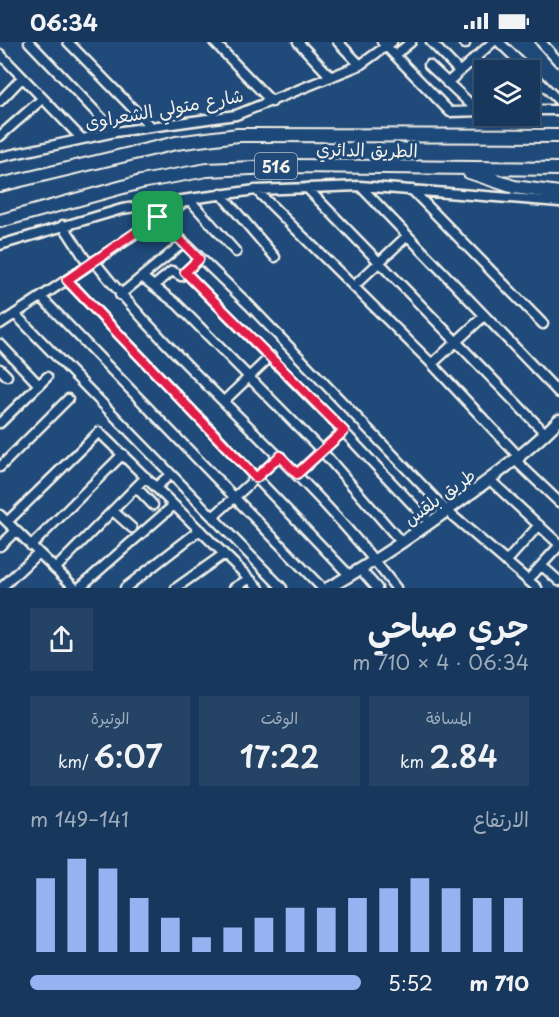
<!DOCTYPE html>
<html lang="ar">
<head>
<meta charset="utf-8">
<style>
  :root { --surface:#17385c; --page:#244365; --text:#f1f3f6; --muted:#9eacbb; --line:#365272; --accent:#95b2f1 }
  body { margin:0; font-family:"Playpen Sans","Playpen Sans Arabic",sans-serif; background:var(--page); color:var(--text); direction:rtl; height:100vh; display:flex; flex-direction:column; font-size:22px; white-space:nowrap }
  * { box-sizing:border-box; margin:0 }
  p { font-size:20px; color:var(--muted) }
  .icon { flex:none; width:33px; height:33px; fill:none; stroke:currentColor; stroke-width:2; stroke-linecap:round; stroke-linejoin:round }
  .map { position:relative; height:546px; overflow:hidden; direction:ltr }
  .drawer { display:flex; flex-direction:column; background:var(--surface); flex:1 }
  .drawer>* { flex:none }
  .fabs { position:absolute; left:474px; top:18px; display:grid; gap:12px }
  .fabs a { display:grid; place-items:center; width:66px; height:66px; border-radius:0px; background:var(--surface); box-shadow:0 6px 24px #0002,0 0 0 2px var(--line); font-size:30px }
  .pin { position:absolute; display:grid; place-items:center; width:51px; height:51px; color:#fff; margin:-26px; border-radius:12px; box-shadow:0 3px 9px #0006 }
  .round { display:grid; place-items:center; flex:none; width:63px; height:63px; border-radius:0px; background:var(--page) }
  .head { display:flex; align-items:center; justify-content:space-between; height:102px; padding:0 30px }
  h1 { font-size:33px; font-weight:600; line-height:45px }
  .stats { display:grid; grid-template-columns:repeat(3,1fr); gap:9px; height:102px; padding:6px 30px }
  .stats div { display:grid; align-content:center; border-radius:0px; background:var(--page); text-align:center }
  .stats b { font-size:30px; font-weight:600 }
  .stats small { font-size:16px; font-weight:400 }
  .stats p { font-size:16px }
  .chart { height:168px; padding:12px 30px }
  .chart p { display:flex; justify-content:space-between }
  .chart svg { width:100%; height:108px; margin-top:6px; stroke:var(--accent); stroke-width:6 }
  ul { padding:0 30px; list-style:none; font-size:20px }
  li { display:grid; grid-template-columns:96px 72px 1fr; align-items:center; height:45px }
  li i { height:15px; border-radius:8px; background:var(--accent) }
  .status { display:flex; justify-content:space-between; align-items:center; height:42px; padding:0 30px; background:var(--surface); direction:ltr }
  .status svg { height:16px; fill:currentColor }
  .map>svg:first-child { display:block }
</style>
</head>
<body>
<div class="status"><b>06:34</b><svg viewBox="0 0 49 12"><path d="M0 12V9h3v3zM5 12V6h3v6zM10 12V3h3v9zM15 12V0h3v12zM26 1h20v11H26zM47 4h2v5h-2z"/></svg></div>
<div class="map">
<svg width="559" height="546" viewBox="0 0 559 546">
  <rect width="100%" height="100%" fill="#1f4a7a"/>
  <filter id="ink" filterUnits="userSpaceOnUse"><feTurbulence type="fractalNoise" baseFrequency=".0167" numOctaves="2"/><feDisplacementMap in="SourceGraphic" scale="12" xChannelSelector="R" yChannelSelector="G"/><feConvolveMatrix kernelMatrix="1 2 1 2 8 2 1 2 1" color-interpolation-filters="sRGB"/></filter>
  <g filter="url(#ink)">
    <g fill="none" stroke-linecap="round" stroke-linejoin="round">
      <defs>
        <path id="minor" d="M29,0L115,90
          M68,0L150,84
          M214,0L272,60
          M298,0L331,35
          M338,0L360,23
          M382,0L450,70L484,69
          M431,0L459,29
          M463,0L465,2
          M499,0L528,28
          M541,0L559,20
          M0,12L82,97
          M395,13L411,0
          M474,16L486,28
          M429,23L478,69
          M530,30L559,59
          M447,41L493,0
          M0,59L22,36
          M530,68H559
          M0,94L42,57
          M0,115L115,90L236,73L360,23L392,0
          M360,144L559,351
          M307,146L546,392
          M256,148L432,322L520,416
          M412,148L543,282
          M221,152L275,215
          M158,175L249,263L447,469L537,546
          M63,183L89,223
          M0,203L122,167L189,157L236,210
          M94,219C186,336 306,427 396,546
          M185,230L343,389L430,481
          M142,235L177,262L322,409L402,501
          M67,238L350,534
          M155,243L172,229L181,234L199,217
          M354,244L407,194
          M120,253L183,201
          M41,255L322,546
          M15,272L282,546
          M0,282L189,157L256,148L360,144L559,160
          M0,302L39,343
          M432,322L484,274
          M0,327L7,334
          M224,359L271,314
          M0,381L47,335
          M516,419L559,460
          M0,425L68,357
          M297,432L343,389
          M490,438L559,502
          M136,445L153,463
          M156,445L171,432
          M113,469L132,486
          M0,473L75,546
          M213,475L280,414
          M7,480L99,390L259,546
          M0,504L16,489
          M31,504L123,412
          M506,520L539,483
          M542,524L559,539
          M55,527L146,435
          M361,528L377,546
          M528,538L559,504
          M1,546L38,511
          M79,546L174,463
          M125,546L200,488
          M176,546L224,512
          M234,546L249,537"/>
        <path id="major" d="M328,546C370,523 409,496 448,468C487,439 525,413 559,378"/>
        <path id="highway" d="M469,130L514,145L559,151
          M0,143L176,101L238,93L559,94
          M0,179L141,140L207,128L295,124L559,127"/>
      </defs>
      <use href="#minor" stroke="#f4f1e8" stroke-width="13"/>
      <use href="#major" stroke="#f4f1e8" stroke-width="15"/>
      <use href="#highway" stroke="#f4f1e8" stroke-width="16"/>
      <use href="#minor" stroke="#1f4a7a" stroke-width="8"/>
      <use href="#major" stroke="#1f4a7a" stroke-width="10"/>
      <use href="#highway" stroke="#1f4a7a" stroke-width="12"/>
    </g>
  </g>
  <g fill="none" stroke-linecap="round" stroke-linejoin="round" filter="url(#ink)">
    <defs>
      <path id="route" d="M158,175L199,217L185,230L344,389L297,432L280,414L256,436L67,238Z"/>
    </defs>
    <use href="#route" stroke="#fff" stroke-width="12"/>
    <use href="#route" stroke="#e11d48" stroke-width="8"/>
  </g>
  <g text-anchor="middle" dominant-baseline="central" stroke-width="6" stroke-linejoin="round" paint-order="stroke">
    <rect fill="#1f4a7a" stroke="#b4bfc7" stroke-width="1.5" x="255" y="111" width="42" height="26" rx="4.5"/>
    <g font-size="16" font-weight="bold" fill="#f4f1e8">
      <text x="276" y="124">516</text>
    </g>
    <g font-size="18" fill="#f4f1e8" stroke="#1f4a7a">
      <text transform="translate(164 66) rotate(-10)">شارع متولي الشعراوى</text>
      <text transform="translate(367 107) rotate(1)">الطريق الدائري</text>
      <text transform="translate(439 454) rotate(-36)">طريق بلقس</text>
    </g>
  </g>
</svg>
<div class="fabs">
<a><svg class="icon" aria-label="layers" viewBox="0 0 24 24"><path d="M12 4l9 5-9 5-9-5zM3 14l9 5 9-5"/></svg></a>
</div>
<div class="pin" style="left:158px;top:175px;background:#1e9e55"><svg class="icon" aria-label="arrive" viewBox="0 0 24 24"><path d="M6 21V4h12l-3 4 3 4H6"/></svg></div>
</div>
<section class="drawer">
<div class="head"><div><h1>جري صباحي</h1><p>06:34 · 4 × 710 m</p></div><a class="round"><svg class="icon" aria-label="share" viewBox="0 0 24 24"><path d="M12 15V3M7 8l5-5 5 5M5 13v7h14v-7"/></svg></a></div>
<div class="stats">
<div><p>المسافة</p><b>2.84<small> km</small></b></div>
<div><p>الوقت</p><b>17:22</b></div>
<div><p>الوتيرة</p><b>6:07<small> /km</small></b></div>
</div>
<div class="chart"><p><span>الارتفاع</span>141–149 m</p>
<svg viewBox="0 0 160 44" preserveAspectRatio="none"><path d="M5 44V14M15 44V6M25 44V10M35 44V22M45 44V30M55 44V38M65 44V34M75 44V30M85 44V26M95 44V26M105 44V22M115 44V18M125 44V14M135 44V18M145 44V22M155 44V22"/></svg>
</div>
<ul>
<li><b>710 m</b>5:52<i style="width:100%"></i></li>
</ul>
</section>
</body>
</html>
